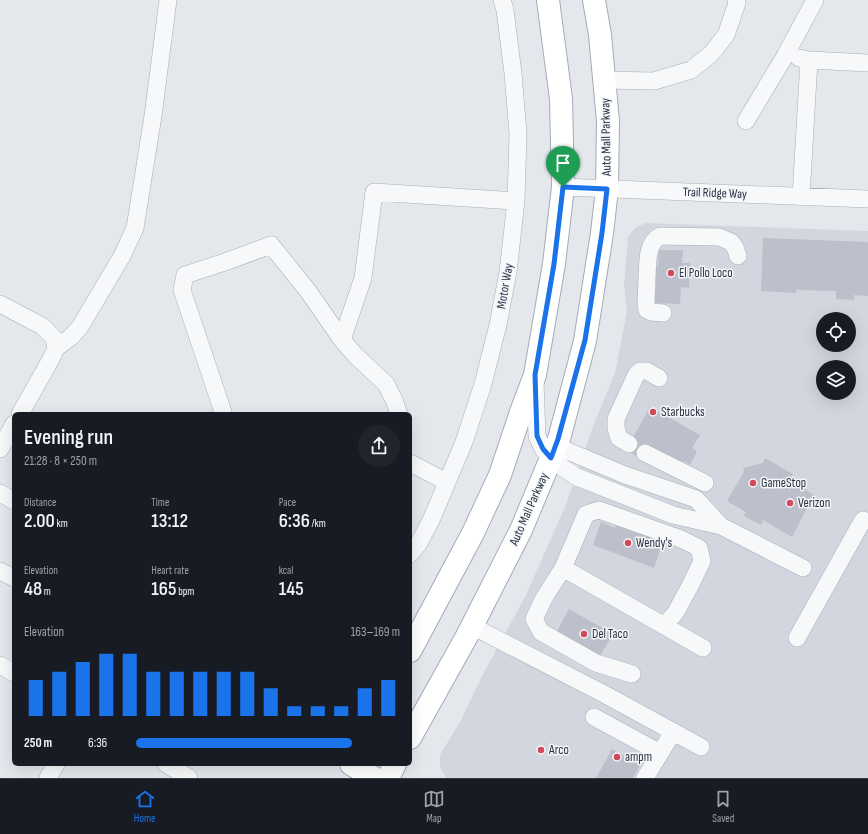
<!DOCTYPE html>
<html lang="en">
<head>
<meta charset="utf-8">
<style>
  :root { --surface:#171b24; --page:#20242c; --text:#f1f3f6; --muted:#9ea1a6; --line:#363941; --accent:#1a73e8 }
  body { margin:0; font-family:"Sofia Sans Condensed",sans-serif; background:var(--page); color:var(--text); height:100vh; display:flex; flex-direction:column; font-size:15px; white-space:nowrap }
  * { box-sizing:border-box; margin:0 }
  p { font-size:13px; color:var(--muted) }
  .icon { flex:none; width:22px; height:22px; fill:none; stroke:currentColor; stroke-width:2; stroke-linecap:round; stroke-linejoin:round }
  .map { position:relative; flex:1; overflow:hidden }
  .panel { position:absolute; left:12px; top:412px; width:400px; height:354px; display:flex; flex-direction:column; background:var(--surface); border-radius:6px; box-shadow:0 4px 16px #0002 }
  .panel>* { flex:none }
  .controls { position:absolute; left:816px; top:312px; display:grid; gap:8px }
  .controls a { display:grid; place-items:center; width:40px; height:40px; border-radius:50%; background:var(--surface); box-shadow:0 4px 16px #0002; font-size:20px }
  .pin { position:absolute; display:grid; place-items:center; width:34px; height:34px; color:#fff; margin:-41px -17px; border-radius:50% 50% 50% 0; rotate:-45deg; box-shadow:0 0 4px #0007 }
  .pin .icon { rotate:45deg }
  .round { display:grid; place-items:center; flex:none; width:42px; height:42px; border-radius:21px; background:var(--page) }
  .headline { display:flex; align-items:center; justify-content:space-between; height:68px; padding:0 12px }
  h1 { font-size:22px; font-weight:600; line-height:30px }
  .metrics { display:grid; grid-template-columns:repeat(3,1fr); gap:6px; height:68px; padding:4px 12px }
  .metrics div { display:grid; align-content:center }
  .metrics b { font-size:20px; font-weight:600 }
  .metrics small { font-size:11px; font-weight:400 }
  .metrics p { font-size:11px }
  .chart { height:112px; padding:8px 12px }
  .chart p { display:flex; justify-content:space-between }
  .chart svg { width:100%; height:72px; margin-top:4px; stroke:var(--accent); stroke-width:6 }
  ul { padding:0 12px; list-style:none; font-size:13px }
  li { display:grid; grid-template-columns:64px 48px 1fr; align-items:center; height:30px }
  li i { height:10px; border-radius:5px; background:var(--accent) }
  .tab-bar { display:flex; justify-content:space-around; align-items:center; height:56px; border-top:1px solid var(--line); background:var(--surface); font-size:11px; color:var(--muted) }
  .tab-bar a { display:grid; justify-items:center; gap:2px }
  .tab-bar .selected { color:var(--accent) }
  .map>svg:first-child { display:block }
</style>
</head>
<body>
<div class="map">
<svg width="868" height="778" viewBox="0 0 868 778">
  <rect width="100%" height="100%" fill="#e4e7ec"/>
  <path fill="#d2d6de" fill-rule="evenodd" d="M646,223L868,231V778H446L440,767V755L461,720L481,678L526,595L565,507L595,421L615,373L627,312L624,285L628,237L635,228ZM823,319H849V345H823ZM823,367H849V393H823Z"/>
  <path fill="#bbc0ca" d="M763,238L868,242V296L854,295V300L836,299V291L796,290V293L761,291Z
    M659,250H683L682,263H690L689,288L681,287L680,304L655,303L656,279H652L653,267H658Z
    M650,407L700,435L692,448L697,451L690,465L684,461L682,465L642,459L626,450Z
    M765,458L793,474L789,480L814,495L792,537L763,520L761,525L744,516L746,512L727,501L744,472L743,468L763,463Z
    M601,522L615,528L616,523L663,541L654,568L593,545Z
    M569,609L613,634L599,658L556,633Z
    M612,749L640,765L633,778H596Z"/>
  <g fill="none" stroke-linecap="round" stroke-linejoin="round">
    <defs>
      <path id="minor" d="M799,58L809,60L868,63
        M604,80L654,81L691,70L711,54L726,35L737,3L736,0
        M746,121L785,56L815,0
        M563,187L868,199
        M801,197L809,60
        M0,304L42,326L54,338L56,348L51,359L20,414
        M663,313L651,312L647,310L646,305C646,296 647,286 647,277C648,263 646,244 660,236L719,237L731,242L735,247L738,256
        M342,340L363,278L374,192L516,201
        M56,348L71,337L80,327L122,256L135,228L153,116L168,0
        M535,381L537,436L543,449L551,458L563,468L577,477L673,515L721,526L803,568
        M223,412L182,290L185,275L225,262L271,245L308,291L342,340L355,355L386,384L394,400L399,414
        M629,444L619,438L616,428V419L636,375L640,371H647L659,378
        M556,446L582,457L625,475L696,499L721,526
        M0,449L14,424
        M645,453L705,483
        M410,463L447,482
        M0,493L14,501
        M410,554L419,543L432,518L464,442L483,384L498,325L508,272L516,201L518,134L513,73L505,10L502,0
        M563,568L703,648
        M0,571L14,578
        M472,626L606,695L701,747
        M797,638L863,520
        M0,665L14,673
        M632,674L596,663L541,632L534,619L544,598L563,568L586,514L599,510L681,539L699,548L702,561L691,584L676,612L664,626
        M594,717L660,753
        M166,764L188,777L189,778
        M48,778L56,764
        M645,778L673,732"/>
      <path id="major" d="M410,651L473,533L500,475L521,412L535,375L554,264L563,187L561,99L548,0
        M410,738L467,636L521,530L559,439L585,341L602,233L607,189L608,121L600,35L594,0
        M351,764L374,778
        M388,778L395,764"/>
    </defs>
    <use href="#minor" stroke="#a9aeb7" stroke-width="18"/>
    <use href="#major" stroke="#a3abb8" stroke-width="24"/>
    <use href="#minor" stroke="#f7f8fa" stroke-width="17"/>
    <use href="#major" stroke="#fff" stroke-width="22"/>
  </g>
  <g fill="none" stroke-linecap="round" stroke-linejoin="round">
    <defs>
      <path id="route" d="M563,187L607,189L602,233L585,340L558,439L551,458L543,449L537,436L535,375L554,264Z"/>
    </defs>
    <use href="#route" stroke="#fff" stroke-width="8"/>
    <use href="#route" stroke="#1a73e8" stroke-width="5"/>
  </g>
  <g fill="#d1495b" stroke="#f4f6f9" stroke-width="1.5">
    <circle cx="671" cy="273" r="4"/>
    <circle cx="653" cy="412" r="4"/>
    <circle cx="753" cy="483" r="4"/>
    <circle cx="790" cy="503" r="4"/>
    <circle cx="628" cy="543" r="4"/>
    <circle cx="584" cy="634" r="4"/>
    <circle cx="541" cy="750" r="4"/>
    <circle cx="617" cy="757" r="4"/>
  </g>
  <g text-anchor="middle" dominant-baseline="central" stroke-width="3" stroke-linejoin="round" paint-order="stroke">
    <g font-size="13" fill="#2b3445" stroke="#f4f6f9">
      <text transform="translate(606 137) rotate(-91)">Auto Mall Parkway</text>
      <text transform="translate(715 193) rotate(2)">Trail Ridge Way</text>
      <text transform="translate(505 286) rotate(-80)">Motor Way</text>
      <text transform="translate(529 509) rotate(-66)">Auto Mall Parkway</text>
    </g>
    <g font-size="13" fill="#2b3445" stroke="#f4f6f9" text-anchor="start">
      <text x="679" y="273">El Pollo Loco</text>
      <text x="661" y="412">Starbucks</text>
      <text x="761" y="483">GameStop</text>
      <text x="798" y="503">Verizon</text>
      <text x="636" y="543">Wendy's</text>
      <text x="592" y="634">Del Taco</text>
      <text x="549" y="750">Arco</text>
      <text x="625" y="757">ampm</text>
    </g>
  </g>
</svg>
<div class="controls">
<a><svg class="icon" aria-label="locate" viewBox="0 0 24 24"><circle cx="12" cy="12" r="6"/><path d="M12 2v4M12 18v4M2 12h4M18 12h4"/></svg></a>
<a><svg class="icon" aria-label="layers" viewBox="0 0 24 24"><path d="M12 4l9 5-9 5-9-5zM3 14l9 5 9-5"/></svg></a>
</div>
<div class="pin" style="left:563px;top:187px;background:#1e9e55"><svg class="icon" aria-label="arrive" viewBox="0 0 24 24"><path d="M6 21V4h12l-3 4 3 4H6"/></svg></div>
<section class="panel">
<div class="headline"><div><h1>Evening run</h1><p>21:28 · 8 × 250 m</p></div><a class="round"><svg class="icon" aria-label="share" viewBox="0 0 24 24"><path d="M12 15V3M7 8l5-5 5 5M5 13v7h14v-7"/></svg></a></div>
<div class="metrics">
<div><p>Distance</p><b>2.00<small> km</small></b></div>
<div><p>Time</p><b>13:12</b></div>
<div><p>Pace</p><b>6:36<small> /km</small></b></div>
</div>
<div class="metrics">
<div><p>Elevation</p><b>48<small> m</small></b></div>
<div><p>Heart rate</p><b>165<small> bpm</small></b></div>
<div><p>kcal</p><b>145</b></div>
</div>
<div class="chart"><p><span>Elevation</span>163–169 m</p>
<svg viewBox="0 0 160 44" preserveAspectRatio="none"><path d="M5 44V22M15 44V17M25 44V11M35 44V6M45 44V6M55 44V17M65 44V17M75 44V17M85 44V17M95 44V17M105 44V27M115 44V38M125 44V38M135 44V38M145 44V27M155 44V22"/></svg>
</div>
<ul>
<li><b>250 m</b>6:36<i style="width:82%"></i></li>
</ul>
</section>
</div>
<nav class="tab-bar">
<a class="selected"><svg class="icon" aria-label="home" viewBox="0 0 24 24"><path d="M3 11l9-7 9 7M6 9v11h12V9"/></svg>Home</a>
<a><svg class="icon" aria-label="map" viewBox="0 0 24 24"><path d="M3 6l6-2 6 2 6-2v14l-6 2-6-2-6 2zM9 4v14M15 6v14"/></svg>Map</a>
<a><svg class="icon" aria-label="saved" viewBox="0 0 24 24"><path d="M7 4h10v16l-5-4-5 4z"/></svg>Saved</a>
</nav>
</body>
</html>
